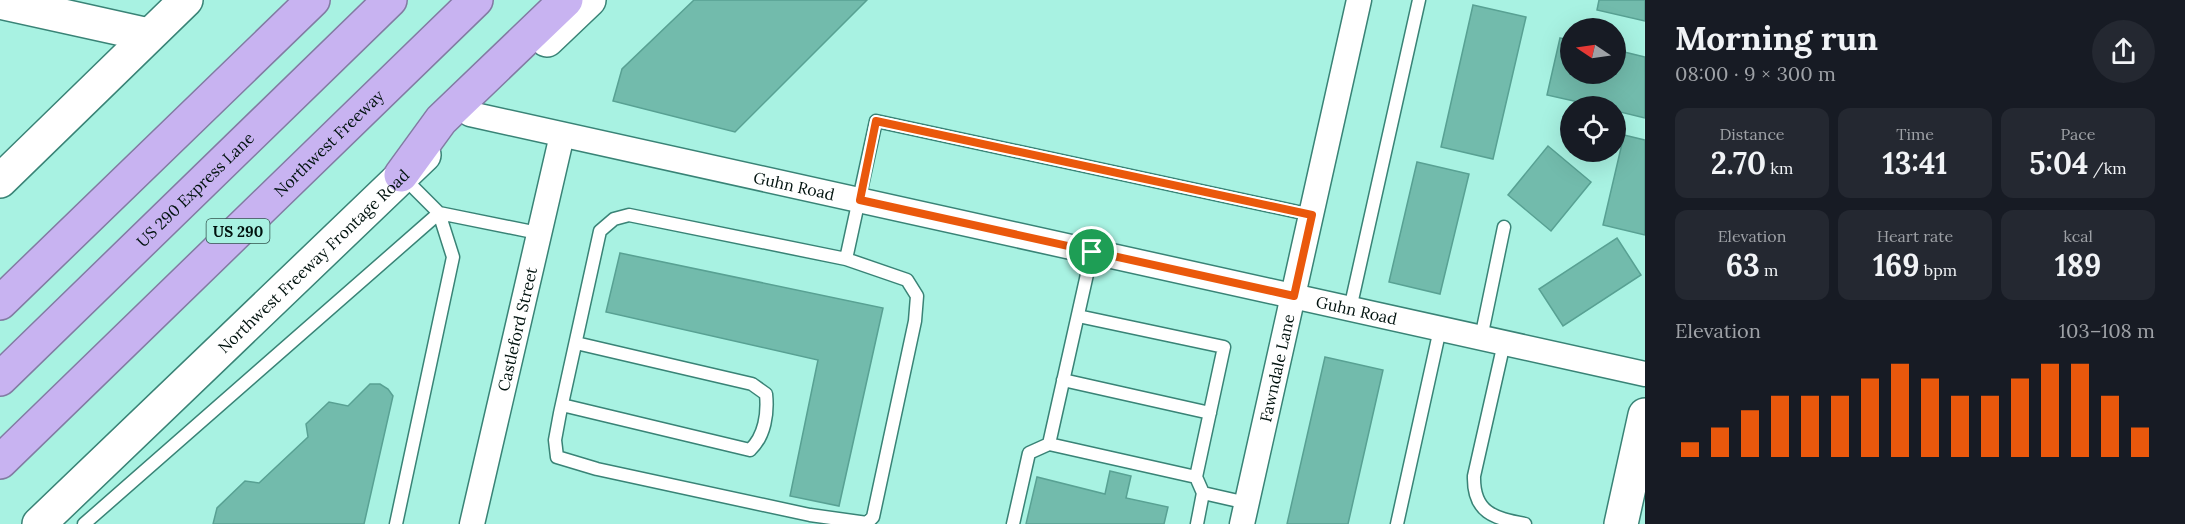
<!DOCTYPE html>
<html lang="en">
<head>
<meta charset="utf-8">
<style>
  :root { --surface:#171b24; --page:#242831; --text:#f1f3f6; --muted:#9ea1a6; --accent:#ea580c }
  body { margin:0; font-family:Lora,serif; background:var(--page); color:var(--text); height:100vh; display:flex; flex-direction:column; font-size:22px; white-space:nowrap }
  * { box-sizing:border-box; margin:0 }
  p { font-size:20px; color:var(--muted) }
  .icon { flex:none; width:33px; height:33px; fill:none; stroke:currentColor; stroke-width:2; stroke-linecap:round; stroke-linejoin:round }
  .map { position:relative; flex:1; overflow:hidden }
  .sheet { display:flex; flex-direction:column; background:var(--surface); width:540px }
  .sheet>* { flex:none }
  .needle { width:39px; rotate:283deg }
  .controls { position:absolute; left:1560px; top:18px; display:grid; gap:12px }
  .controls a { display:grid; place-items:center; width:66px; height:66px; border-radius:50%; background:var(--surface); box-shadow:0 6px 24px #0002; font-size:30px }
  .pin { position:absolute; display:grid; place-items:center; width:51px; height:51px; color:#fff; margin:-26px; border:3px solid #fff; border-radius:50%; box-shadow:0 2px 6px #0007 }
  .round { display:grid; place-items:center; flex:none; width:63px; height:63px; border-radius:32px; background:var(--page) }
  .summary { display:flex; align-items:center; justify-content:space-between; height:102px; padding:0 30px }
  h1 { font-size:33px; font-weight:800; line-height:45px }
  .metrics { display:grid; grid-template-columns:repeat(3,1fr); gap:9px; height:102px; padding:6px 30px }
  .metrics div { display:grid; align-content:center; border-radius:12px; background:var(--page); text-align:center }
  .metrics b { font-size:30px; font-weight:800 }
  .metrics small { font-size:16px; font-weight:400 }
  .metrics p { font-size:16px }
  .chart { height:168px; padding:12px 30px }
  .chart p { display:flex; justify-content:space-between }
  .chart svg { width:100%; height:108px; margin-top:6px; stroke:var(--accent); stroke-width:6 }
  main { display:flex; flex:1; min-height:0 }
  .map>svg:first-child { display:block }
</style>
</head>
<body>
<main>
<div class="map">
<svg width="1645" height="524" viewBox="0 0 1645 524">
  <rect width="100%" height="100%" fill="#a8f2e2"/>
  <path fill="#72bbac" stroke="#58a193" stroke-width="1.5" d="M694,0H867L735,132L613,101L622,69Z
    M1599,0H1645V21L1597,10Z
    M1473,5L1526,17L1493,159L1441,147Z
    M1560,38L1570,40V74H1616V50L1645,57V118L1616,111V106H1596L1547,95Z
    M1624,135L1645,140V235L1603,225Z
    M1548,146L1591,182L1551,231L1508,195Z
    M1417,162L1469,174L1440,294L1389,282Z
    M1617,238L1641,275L1563,326L1539,289Z
    M620,253L883,308L839,506L790,496L818,360L606,312Z
    M1325,357L1383,370L1348,524H1287Z
    M370,384H380L388,389L393,396L364,524H213L217,508L245,481L259,483L308,437L306,424L329,402L348,406Z
    M1110,471L1131,476L1126,498L1168,507L1164,524H1026L1037,477L1105,494Z"/>
  <g fill="none" stroke-linecap="round" stroke-linejoin="round">
    <defs>
      <path id="lane" d="M1092,252L1049,444L1196,477L1203,493L1247,503
        M846,259L907,280L917,296L915,321L873,517L867,523L810,515L597,469L557,457L555,440L560,413L600,231L614,219L629,215L846,259L876,121L1312,215
        M1350,309L1419,0
        M1078,316L1224,347L1196,477
        M1481,338L1504,227
        M1504,343L1474,476C1473,513 1494,518 1525,524
        M1063,380L1210,413
        M562,405L750,450C765,436 768,413 766,394L752,384L576,343
        M84,524L439,213L538,233
        M396,524L453,257L439,213L404,178
        M1013,524L1029,453L1049,444
        M1197,524L1203,493
        M1397,524L1440,329"/>
      <g id="street">
        <path id="s1" d="M470,114L1645,374"/>
        <path id="s2" d="M472,524L562,135"/>
        <path id="s3" d="M1242,524L1359,0"/>
      </g>
      <g id="secondary">
        <path d="M0,2L149,35"/>
        <path d="M547,40L589,0"/>
        <path d="M0,181L186,0"/>
        <path id="s4" d="M39,524L424,155"/>
        <path d="M1621,524L1645,415"/>
      </g>
      <g id="highway">
        <path d="M401,175L441,120L566,0"/>
        <path d="M0,303L313,0"/>
        <path id="s5" d="M0,379L390,0"/>
        <path id="s6" d="M0,462L476,0"/>
      </g>
    </defs>
    <use href="#lane" stroke="#398376" stroke-width="15"/>
    <use href="#street" stroke="#398376" stroke-width="27"/>
    <use href="#secondary" stroke="#398376" stroke-width="36"/>
    <use href="#highway" stroke="#827ba2" stroke-width="36"/>
    <use href="#lane" stroke="#fff" stroke-width="12"/>
    <use href="#street" stroke="#fff" stroke-width="24"/>
    <use href="#secondary" stroke="#fff" stroke-width="33"/>
    <use href="#highway" stroke="#c8b3f1" stroke-width="33"/>
  </g>
  <g fill="none" stroke-linecap="round" stroke-linejoin="round">
    <defs>
      <path id="route" d="M876,121L1312,215L1294,296L860,200Z"/>
    </defs>
    <use href="#route" stroke="#fff" stroke-width="12"/>
    <use href="#route" stroke="#ea580c" stroke-width="8"/>
  </g>
  <g text-anchor="middle" dominant-baseline="central" stroke-width="5" stroke-linejoin="round" paint-order="stroke">
    <rect fill="#a8f2e2" stroke="#32554e" stroke-width="1.5" x="206.5" y="219" width="63" height="24" rx="4.5"/>
    <g font-size="15" font-weight="bold" fill="#00120e">
      <text x="238" y="231">US 290</text>
    </g>
    <g font-size="16" fill="#00120e" stroke="#a8f2e2">
      <text stroke="none"><textPath href="#s6" startOffset="458">Northwest Freeway</textPath></text>
      <text stroke="none"><textPath href="#s1" startOffset="332">Guhn Road</textPath></text>
      <text stroke="none"><textPath href="#s5" startOffset="272">US 290 Express Lane</textPath></text>
      <text stroke="none"><textPath href="#s4" startOffset="380">Northwest Freeway Frontage Road</textPath></text>
      <text stroke="none"><textPath href="#s1" startOffset="908">Guhn Road</textPath></text>
      <text stroke="none"><textPath href="#s2" startOffset="200">Castleford Street</textPath></text>
      <text stroke="none"><textPath href="#s3" startOffset="160">Fawndale Lane</textPath></text>
    </g>
  </g>
</svg>
<div class="controls">
<a><svg class="needle" viewBox="-14 -14 28 28"><path d="M0-13l5 13h-10z" fill="#e53935"/><path d="M0 13l5-13h-10z" fill="#9ea1a6"/></svg></a>
<a><svg class="icon" aria-label="locate" viewBox="0 0 24 24"><circle cx="12" cy="12" r="6"/><path d="M12 2v4M12 18v4M2 12h4M18 12h4"/></svg></a>
</div>
<div class="pin" style="left:1092px;top:252px;background:#1e9e55"><svg class="icon" aria-label="arrive" viewBox="0 0 24 24"><path d="M6 21V4h12l-3 4 3 4H6"/></svg></div>
</div>
<section class="sheet">
<div class="summary"><div><h1>Morning run</h1><p>08:00 · 9 × 300 m</p></div><a class="round"><svg class="icon" aria-label="share" viewBox="0 0 24 24"><path d="M12 15V3M7 8l5-5 5 5M5 13v7h14v-7"/></svg></a></div>
<div class="metrics">
<div><p>Distance</p><b>2.70<small> km</small></b></div>
<div><p>Time</p><b>13:41</b></div>
<div><p>Pace</p><b>5:04<small> /km</small></b></div>
</div>
<div class="metrics">
<div><p>Elevation</p><b>63<small> m</small></b></div>
<div><p>Heart rate</p><b>169<small> bpm</small></b></div>
<div><p>kcal</p><b>189</b></div>
</div>
<div class="chart"><p><span>Elevation</span>103–108 m</p>
<svg viewBox="0 0 160 44" preserveAspectRatio="none"><path d="M5 44V38M15 44V32M25 44V25M35 44V19M45 44V19M55 44V19M65 44V12M75 44V6M85 44V12M95 44V19M105 44V19M115 44V12M125 44V6M135 44V6M145 44V19M155 44V32"/></svg>
</div>
</section>
</main>
</body>
</html>
